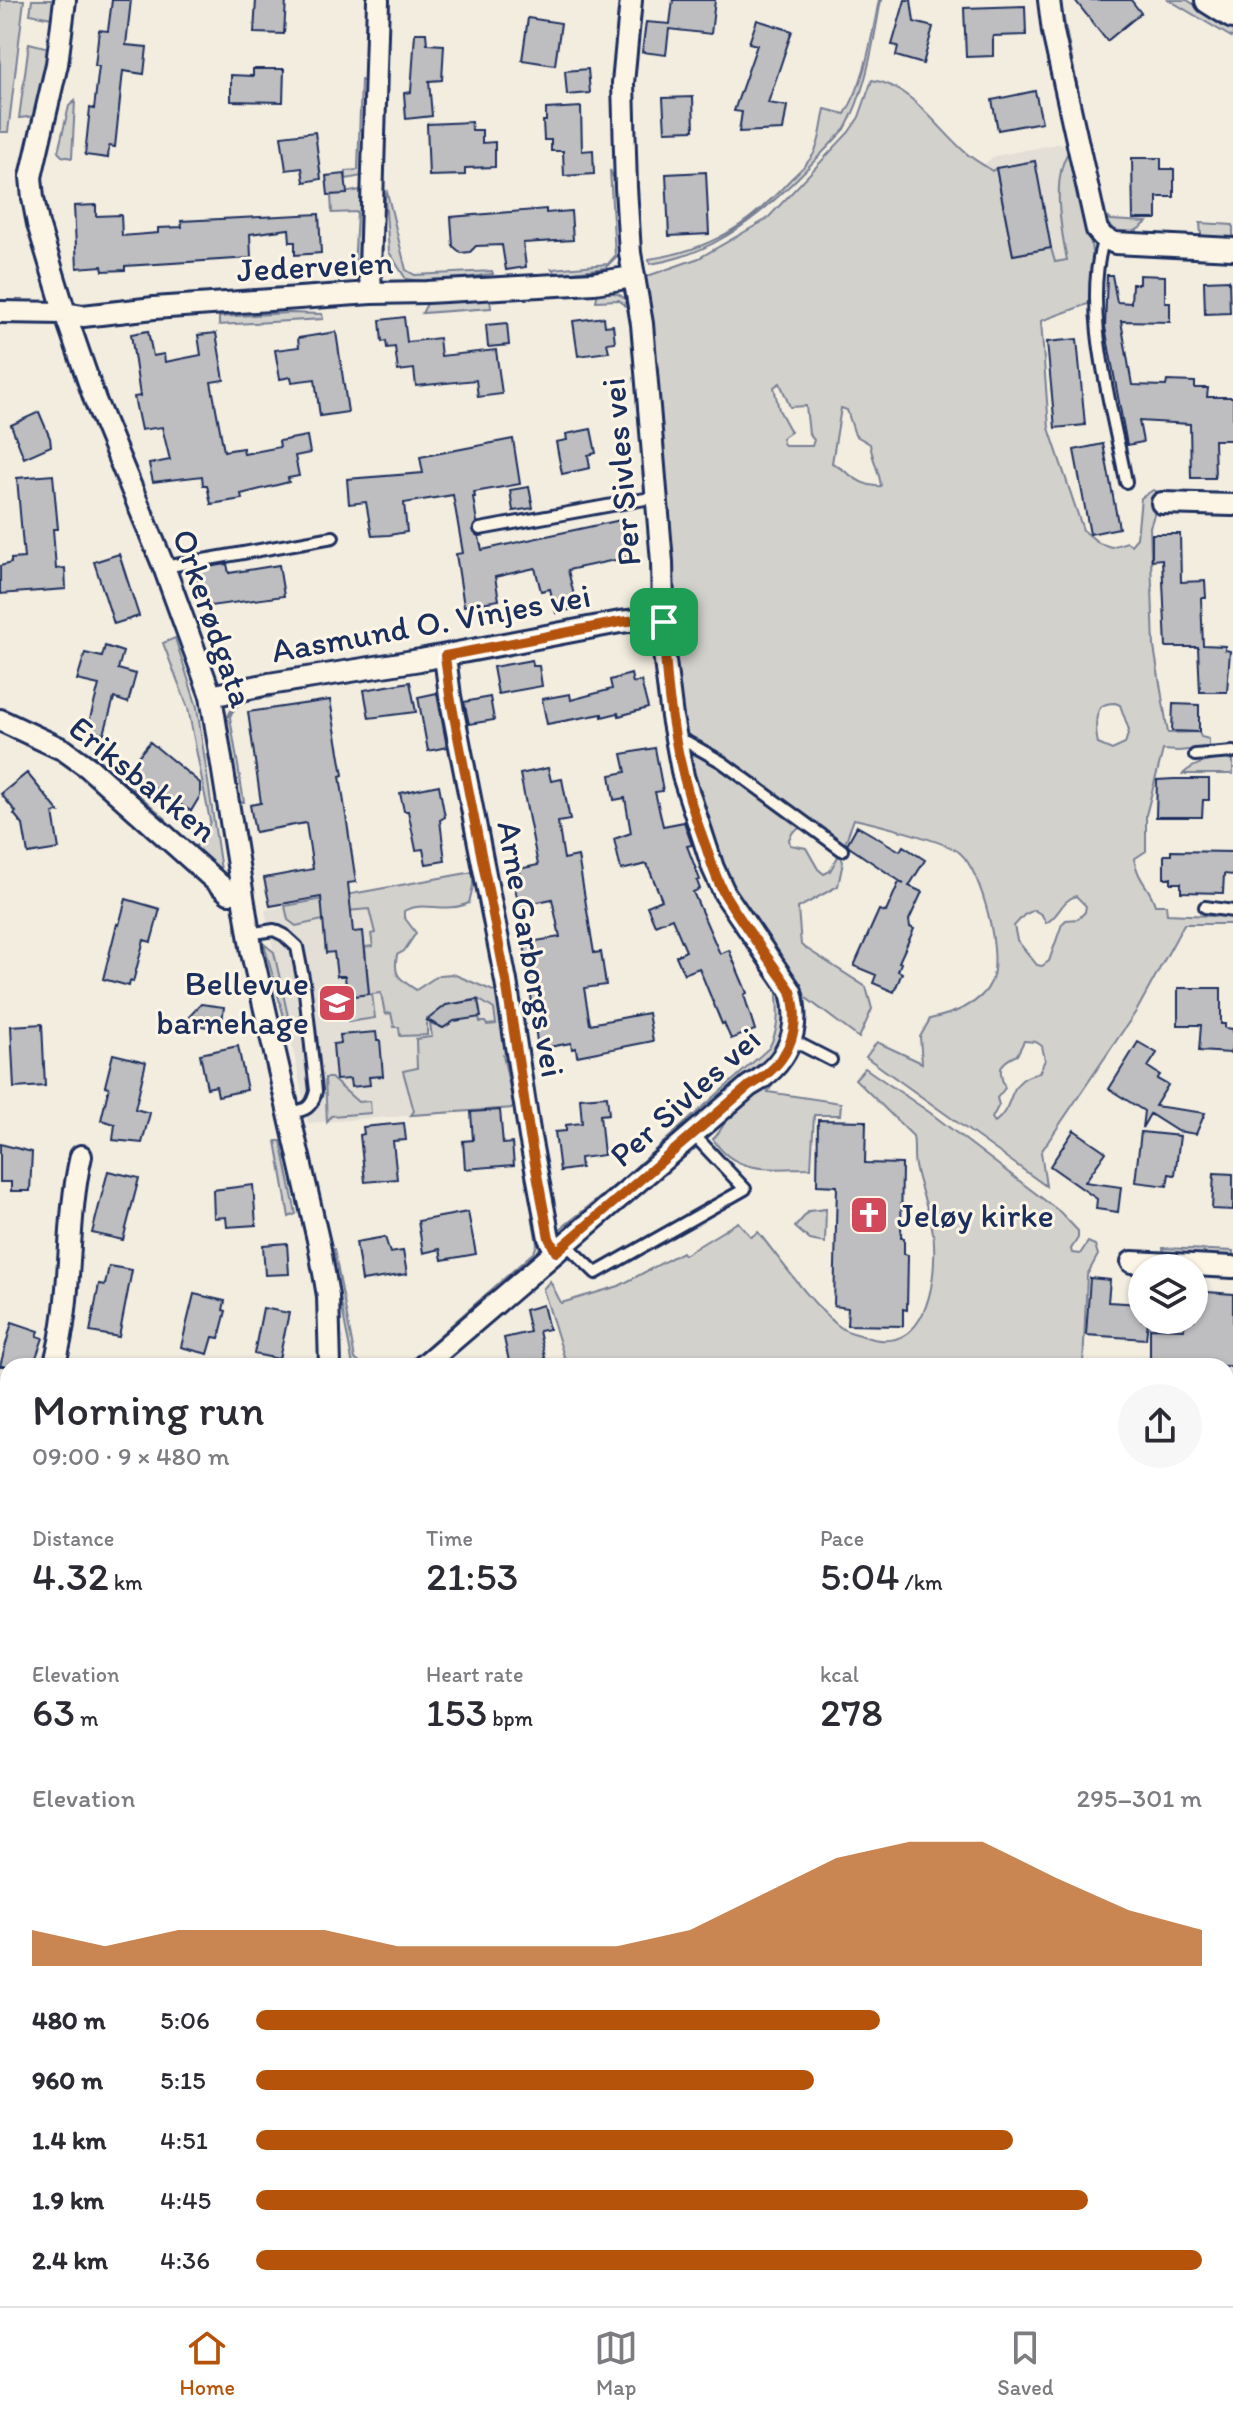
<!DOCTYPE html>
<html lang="en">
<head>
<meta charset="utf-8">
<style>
  :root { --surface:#fff; --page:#f7f7f7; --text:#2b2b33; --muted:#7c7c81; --line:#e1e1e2; --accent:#b45309 }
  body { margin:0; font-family:Itim,sans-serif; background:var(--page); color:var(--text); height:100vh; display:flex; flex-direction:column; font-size:30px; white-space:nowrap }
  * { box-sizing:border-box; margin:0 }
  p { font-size:26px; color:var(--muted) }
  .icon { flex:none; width:44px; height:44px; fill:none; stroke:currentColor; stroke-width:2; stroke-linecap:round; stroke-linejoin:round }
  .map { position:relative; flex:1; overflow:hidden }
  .panel { position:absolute; left:0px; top:1358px; width:1234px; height:948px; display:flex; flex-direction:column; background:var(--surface); border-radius:24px 24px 0 0; box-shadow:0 2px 6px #0004 }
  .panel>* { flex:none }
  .buttons { position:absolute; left:1128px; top:1254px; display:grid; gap:16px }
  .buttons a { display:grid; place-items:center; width:80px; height:80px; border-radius:50%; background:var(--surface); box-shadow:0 2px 6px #0004; font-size:40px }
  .pin { position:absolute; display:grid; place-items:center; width:68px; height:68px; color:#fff; margin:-34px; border-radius:16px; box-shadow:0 4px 12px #0006 }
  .round { display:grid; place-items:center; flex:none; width:84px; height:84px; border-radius:42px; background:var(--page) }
  .overview { display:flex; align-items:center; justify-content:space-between; height:136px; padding:0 32px }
  h1 { font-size:44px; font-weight:600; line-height:60px }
  .figures { display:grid; grid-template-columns:repeat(3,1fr); gap:12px; height:136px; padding:8px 32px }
  .figures div { display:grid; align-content:center }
  .figures b { font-size:40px; font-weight:600 }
  .figures small { font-size:22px; font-weight:400 }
  .figures p { font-size:22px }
  .chart { height:224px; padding:16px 32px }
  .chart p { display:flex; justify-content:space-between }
  .chart svg { width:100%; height:144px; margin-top:8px; fill:var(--accent); opacity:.7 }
  ul { padding:0 32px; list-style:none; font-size:26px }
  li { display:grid; grid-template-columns:128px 96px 1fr; align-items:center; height:60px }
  li i { height:20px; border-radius:10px; background:var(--accent) }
  .dock { display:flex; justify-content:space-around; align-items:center; height:112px; border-top:2px solid var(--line); background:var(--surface); font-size:22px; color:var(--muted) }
  .dock a { display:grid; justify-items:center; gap:4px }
  .dock .current { color:var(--accent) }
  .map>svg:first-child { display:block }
</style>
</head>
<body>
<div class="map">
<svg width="1233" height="2306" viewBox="0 0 1233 2306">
  <rect width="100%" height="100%" fill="#f3ede0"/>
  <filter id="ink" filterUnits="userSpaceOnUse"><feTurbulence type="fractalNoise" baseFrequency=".0125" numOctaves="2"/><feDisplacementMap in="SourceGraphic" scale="16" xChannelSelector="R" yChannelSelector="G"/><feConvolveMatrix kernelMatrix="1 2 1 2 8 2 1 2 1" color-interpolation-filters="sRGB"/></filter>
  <g filter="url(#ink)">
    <path fill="#e3dfd6" d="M1061,143L1073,155L1094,254L1000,282L993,172L983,165L995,156Z
      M371,891L391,1012L477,998L494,1009L514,1108L308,1123L265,910Z"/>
    <path fill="#d3d1cc" stroke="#778095" stroke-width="2" fill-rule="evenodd" d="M0,0H24L8,132H0Z
      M32,0H55L52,18L30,14Z
      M879,0H881C873,43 867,90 845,129C789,187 734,252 650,264L649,259C711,250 749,225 791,179C799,171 811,161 815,151C821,139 822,122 825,109L845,114C866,80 871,39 879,0Z
      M1055,0H1060L1103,213L1111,220L1147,222C1128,241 1114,234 1099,214Z
      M1169,0H1187L1233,29V38Z
      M29,43L49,48L36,116L19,118Z
      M361,80L365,82L362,176L346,179V171L358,170Z
      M872,80C911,85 938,129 966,153C974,160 984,165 992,171L996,168L1013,255L1051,248L1055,262L1067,260C1061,229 1051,178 1069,151L1073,155C1079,184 1105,282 1088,304L1041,321L1049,428L1083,530L1099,543L1111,547L1127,542L1131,545L1137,538L1141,498L1153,490L1158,492L1160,510L1155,512L1150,527L1154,647L1168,733L1199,732L1201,737L1209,739V748L1178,751L1163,750L1146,815V851L1134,859C1138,881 1150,887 1155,905H1166L1167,914L1233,917V924H1184L1137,1010L1041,1152L1046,1186L866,1057L877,1042L922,1063L920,1037L930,1019C952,1014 981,1005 991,982C1003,955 982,872 960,853C949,842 873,823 854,819L844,846L800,817L739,767L689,739L679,725L642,278L699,258L767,219L849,132L859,117ZM780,383L790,407L806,406L809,434L814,440L812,446H786L783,443L782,438L791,432L779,410L774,387ZM841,408L847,410L855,435L870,444C872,459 879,470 881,486C861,488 849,472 832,463ZM1115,703L1120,705L1129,730L1125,744L1112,750L1098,744C1096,735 1094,714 1101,707C1104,704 1111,703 1115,703ZM1076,896L1086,906L1085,912L1078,919L1066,920L1062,924L1049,961L1042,966L1037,965L1017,940L1014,926L1024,915L1034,910L1042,915L1046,923C1059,917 1061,900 1076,896ZM1024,1041L1036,1042L1042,1046L1045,1060L1039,1073C1004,1080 1017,1106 995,1122L992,1118L999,1105L997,1098L1005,1088C998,1070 998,1063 1017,1055Z
      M75,101L72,158L62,156L58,152L69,106Z
      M610,170L615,181L620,253L605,268L557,274L552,269L608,264L615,256Z
      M361,190L358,263L354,269L357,212L332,213L331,195Z
      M387,192L406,270L415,275L492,271L493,274C465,277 435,285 406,279L389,252L385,198Z
      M1200,223L1233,225V240L1207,239L1201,235Z
      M598,292C616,292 626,293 632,312L619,300L596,301Z
      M482,298L490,300L491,308L422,313L428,302Z
      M289,313L322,314L323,319L219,325V317Z
      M175,638L197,707L221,870H215L193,849L205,837L210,821L188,708L163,643Z
      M267,693L271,697C255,700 236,699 230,717L244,802H238L227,718L234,705L242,699Z
      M683,748C719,752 772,805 800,828L793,832L789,839L790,845L806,848L818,869L824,874L830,871L840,853L843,862L838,886L798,908L801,945L866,987L872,1009L859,1038L801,994L725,876Z
      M94,755L166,819L164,823L93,759Z
      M1233,757V774H1183C1196,761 1216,760 1233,757Z
      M473,872V886L469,903C445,914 423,900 404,911V917L416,933L404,951L397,955C393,976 399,978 416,990L439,975L453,974L496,992L507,1054L503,1055L514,1108L411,1115L414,1111L403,1071L417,1068L416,1039L432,1037L430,1023L443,1028L451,1023L450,1013L427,1018V1035L400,1036L399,1027H394L391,1013L385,1014L381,993L372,994L375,1018L348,1022L345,997L369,994L365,947L373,946L371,934L375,933L369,909L323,913V920L296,926L288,920L285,906ZM478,999L494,1009L496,1024L487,1025L485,1022H480L479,1017L453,1004Z
      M264,944L274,952L289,1021H285Z
      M776,980L789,1014L772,1062L575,1224L562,1232H557L536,1120L538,1116L559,1230L619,1182L769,1048C782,1023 777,1006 776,980Z
      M865,1068L929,1112L1060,1212L1078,1231V1238L1071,1249L1072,1253L1080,1254L1088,1242L1095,1245L1098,1255L1087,1275L1083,1366H567L543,1289L550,1281L561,1303L619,1286L682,1252L684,1255L738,1222L751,1237L758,1232C779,1258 817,1312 843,1329C849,1333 859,1334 866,1337C925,1356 936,1286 934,1244C933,1217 920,1192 915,1166C913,1156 915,1146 913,1136L855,1079Z
      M325,1078H331L358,1102L370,1101L371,1113L331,1116L327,1122Z
      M776,1080L768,1092L841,1103L840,1115H814L811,1168C772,1168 736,1176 713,1139C723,1130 726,1117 736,1106C747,1095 762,1088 776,1080Z
      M276,1141H281L296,1214L289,1217Z
      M826,1209L825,1243L810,1240L795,1227L809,1211Z
      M532,1215C540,1226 543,1244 537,1257L408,1366H405L534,1252L537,1244Z
      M1163,1248L1233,1251V1260L1164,1254Z
      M334,1249L355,1359L363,1366H353L331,1250Z
      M1226,1760H1233V1971L1226,1972Z"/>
    <path fill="#bebec0" stroke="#1b2f5e" stroke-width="2" d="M112,0H131L126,45L147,47L144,74L123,71L115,147L109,146L108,158L85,155L90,108L94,109L99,66H95L99,30L108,31Z
      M256,0H286L284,34L254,33Z
      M673,0H715L711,34L669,29L666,55L642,52L646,22L670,24Z
      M905,0H911L914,22L933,27L923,64L896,56L898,46L892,45Z
      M1075,0H1131L1141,13L1107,41Z
      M1025,6L1026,35L993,36V56L966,57L964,8Z
      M528,18L561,23L555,65L522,60Z
      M757,20L792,31L768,103L787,106L783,130L739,132L742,112L734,111L757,45L749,43Z
      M415,33H426L427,44L444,45L442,80L429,81L432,116L406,119L404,93L411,92Z
      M253,69H284L283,102L231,101V75L253,76Z
      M588,69L590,93L567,95L565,71Z
      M1035,91L1042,122L998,130L992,100Z
      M693,97L694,130L665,131L663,98Z
      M581,107L582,151L593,150L594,174L564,176L563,151H551V140H544L543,121H546V109Z
      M471,122L472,130H482V143L495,142V167L465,168V175L429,176L427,124Z
      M315,132L321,179L304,182L302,168L286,170L281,136Z
      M1132,158H1161V169H1174V197H1157V219H1133Z
      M1035,161L1051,248L1013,255L996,168Z
      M706,172L709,234L669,236L666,174Z
      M345,174L347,194L328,195L326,176Z
      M96,205V216L121,215L122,236L158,233V228L182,227L181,221L319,214L321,253L295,255V242H290L289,229L250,234L251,258L125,266V270L103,271L102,266L77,268L74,206Z
      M546,209V213L571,211L573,240L523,243L526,267L506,270L502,245L476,246L470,252L461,253L453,246L451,217Z
      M1107,275H1112L1117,302L1131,303L1132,284H1139V275L1165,276V302H1170V322L1121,321L1132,385L1166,386L1167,381L1195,382V388H1208L1207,397H1233V440H1214L1215,478H1191L1190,424L1139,421L1143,442L1127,445L1105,327Z
      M1229,280L1230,313L1205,314L1204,281Z
      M404,317L407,342L439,338L441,356L496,350L502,394L478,397L476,380L416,386L414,369L398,371L395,347L387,348L386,341L382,342L380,320Z
      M604,317L605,326L613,325L615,342L607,343L609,352L578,356L573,321Z
      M507,323L509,345L488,347L486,325Z
      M148,331L153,356L164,354L165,362L201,355L198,335L216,333L224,380L211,382L224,451L243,448L244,454L280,447L279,441L307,436L310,453L295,456L299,476L288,478L289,482L241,494L242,499L211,504L207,485H203L202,476L153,482L149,464L170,460L162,427L141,430L134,397L140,396L131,334Z
      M336,332L348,412L320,416L315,379L292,382L291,377L280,379L275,350L299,347L298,338Z
      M1077,339L1085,425L1055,428L1047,342Z
      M39,412L50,438L51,446L24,458L11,425Z
      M591,429L596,453L588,455L590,468L562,474L556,442L567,440L566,434Z
      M513,439L520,484L474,492L475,497H473L477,522L472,530L479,537L482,550L621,520L629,557L568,570L577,608L556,613L550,589L541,591L535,568L495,577L499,600L464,606L456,554L463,553L453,495L404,503L407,532L389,535L372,536L366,502L349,504L347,479L423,473L420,457Z
      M1103,444L1119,528L1090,534L1074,450Z
      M53,475L58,529H53L56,569L65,568L66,589L0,594V566L11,563V559L24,558L17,478Z
      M529,487L533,508L513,511L510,490Z
      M1152,534H1180L1181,582L1205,581L1206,598H1201L1203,645L1225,646V650L1230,651L1227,692H1200L1198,647H1166L1162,559L1152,560Z
      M119,554L139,616L114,624L94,562Z
      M227,564L229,573L279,565L284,596L203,607L196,569Z
      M105,646L123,652L118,669L136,674L128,703L114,698L104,734L87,730L99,685L77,680L85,653L102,657Z
      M532,660L533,666H539L542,686L498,694L493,667Z
      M631,674L633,683L641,681L648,708L619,716L618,713L602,717V714L547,724L542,699L570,694L571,700L612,689L610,680Z
      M410,682L416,712L369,718L364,690Z
      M437,693L447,747L428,751L418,697Z
      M490,697L494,720L469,724L464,702Z
      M330,700L343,775L340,776L356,882L348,883L353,932L363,931L369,994L347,997L345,976H337L334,952L326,953L321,897L270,906L264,878L313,869L306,823L255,832L250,805L261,803L248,712Z
      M1173,704L1199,705V732L1172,731Z
      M150,742L200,783V796L191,811L157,790L129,767Z
      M655,748L663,791L655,792L663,826L684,822L692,845L687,846L700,880L697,881L700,889L693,892L720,954L729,950L747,993L744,995L755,1030L731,1039L724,1023L722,1024L699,968L684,974L676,956L686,951L672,918L655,925L647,906L662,900L647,864L621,870L614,839L631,833L625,798L614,800L610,775L626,772L622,754Z
      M548,768L551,781L562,779L570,820L558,822L564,859L578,856L594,953L601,952L606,985L584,988L590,1024L648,1013L653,1041L577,1056L576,1048L572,1049L571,1043L538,1049L524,943L560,937L552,899L519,906L512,875L520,874L519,869L538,865L520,774Z
      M27,773L59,812L53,813L59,849L28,854L23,825L14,814L16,812L1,794Z
      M1174,779H1209V800H1203L1202,817H1156L1157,780Z
      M439,785L445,817L440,820L445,861L426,864L423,849L416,850L408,811H404L400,793Z
      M857,826L900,851L903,846L925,860L909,886L922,892L909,920L910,927L914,929L899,962L901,963L898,971L902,973L894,992L873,983L876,975L854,966L879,910L886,912L899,882L904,884L849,847L847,844Z
      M1171,851L1233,852V875L1224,874L1223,893L1181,892V883H1171V878H1164V855H1171Z
      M126,899L160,909L151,942L144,940L133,982L130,981L129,986L103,979L117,924L119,925Z
      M1178,988H1221V1024H1225V1028L1233,1029V1044L1230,1053L1199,1051L1201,1025H1178Z
      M478,1000L481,1017L454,1021L443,1028L427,1020L446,1005Z
      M201,1004L224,1007L221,1029L183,1023Z
      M42,1024L45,1086L14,1088L11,1026Z
      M376,1032L377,1040H380L383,1076L369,1077L370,1085L351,1087L350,1079L336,1080L333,1044L341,1043L340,1035Z
      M1138,1042L1157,1053L1148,1067L1160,1075L1157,1079L1168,1085L1155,1106L1205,1113L1196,1134L1177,1131L1150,1114L1142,1128L1144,1111L1109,1089Z
      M238,1046L247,1090L218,1096L216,1086L207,1088L200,1054Z
      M113,1054L146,1062L135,1109L150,1113L142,1143L113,1140L115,1124L101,1120L109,1087L105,1086Z
      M607,1096L609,1114L600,1115L604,1155L580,1158L581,1168L560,1171L555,1132L566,1131V1125L582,1123L580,1098Z
      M500,1110L503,1144L512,1143L514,1165L465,1169L463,1141L473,1140L471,1112Z
      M818,1120L866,1121L865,1163L902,1164L901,1238H904V1254L908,1255L907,1310L903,1309V1326L847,1325L848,1308L834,1306L837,1186L817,1185Z
      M404,1123L406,1140L393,1141L397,1179L365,1182L360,1135L364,1134L363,1127Z
      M1074,1130L1106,1152L1085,1182L1121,1187L1118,1212L1096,1209L1097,1199L1050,1166Z
      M1141,1132L1180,1136L1175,1175L1169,1174L1167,1186L1135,1182Z
      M0,1144L32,1152L30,1191H11V1182H0Z
      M108,1171L139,1178L123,1240L92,1233Z
      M1214,1173L1233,1174V1210L1212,1209Z
      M253,1185L256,1225L227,1227L226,1217L214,1218L213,1190Z
      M468,1212L476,1254L442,1260L440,1249L423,1253L418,1221Z
      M385,1237L390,1253L403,1251L407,1274L362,1281L356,1242Z
      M287,1243L289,1274L265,1275L263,1245Z
      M109,1266L132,1270L119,1337L90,1332L99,1284L105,1285Z
      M1090,1278L1110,1280L1108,1302L1142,1304V1320H1148L1146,1339L1086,1335Z
      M1194,1291L1233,1294V1366H1150V1328L1184,1329L1185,1320H1194Z
      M194,1294L225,1301L223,1310L226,1311L219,1338L213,1337L208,1354L181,1347Z
      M543,1305L549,1329L539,1331L547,1366H510L504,1338L530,1332L525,1310Z
      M263,1308L289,1313L279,1359L254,1354Z
      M12,1322L39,1331L37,1336L43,1338L33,1366H0Z"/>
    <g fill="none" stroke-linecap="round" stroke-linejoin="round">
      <defs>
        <path id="service" d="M1104,238C1081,309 1113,410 1126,482
          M480,529L656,497
          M164,567L333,537
          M676,742H687L722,762L842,850
          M1195,755L1233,752
          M1205,907L1233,911
          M248,934L274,930L284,935L297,947L304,983L316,1091C312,1108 306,1110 290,1113
          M792,1040L831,1060
          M565,1243L596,1273L745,1189L693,1134
          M0,2036L8,2035"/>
        <path id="minor" d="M65,0L57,64L31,177L33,198L38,224L65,313L95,400L164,567L211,696L252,953L319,1244L328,1296L330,1366
          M1049,0L1053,32L1097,230L1104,238L1115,243L1233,249
          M371,293L370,272L378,0
          M0,312L65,313L83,316L154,308L371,293L427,292L594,283L633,277
          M1162,503L1233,505
          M445,656L450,696L506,981L530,1137L549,1238L556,1252
          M211,696L269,684L420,660L620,622L646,619L664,622
          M0,720L64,750L89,768L229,893H241
          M1132,1262L1233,1267
          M54,1366C74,1298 65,1225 81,1156
          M423,1366L749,1086C786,1066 802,1033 791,991L725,894L713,868L683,776L672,717L664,653L662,562L642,324L630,253L626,187L623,83L631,0
          M1226,1499H1233
          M0,1533L8,1509
          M1226,1749H1233
          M0,1822L8,1823
          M1226,1988L1233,1989
          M1226,2227H1233
          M3,2306L12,2298
          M551,2306L552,2298
          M925,2306L927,2298"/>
        <path id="tertiary" d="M1209,0L1233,15"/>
        <path id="primary" d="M0,2054L8,2062
          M191,2298L200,2306"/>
      </defs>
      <use href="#service" stroke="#1b2f5e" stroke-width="16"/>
      <use href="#minor" stroke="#1b2f5e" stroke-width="26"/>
      <use href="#tertiary" stroke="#1b2f5e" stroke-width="32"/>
      <use href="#primary" stroke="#1b2f5e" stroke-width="38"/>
      <use href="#service" stroke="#fcf5e5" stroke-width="10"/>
      <use href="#minor" stroke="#fcf5e5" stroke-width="20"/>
      <use href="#tertiary" stroke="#fcf5e5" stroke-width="26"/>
      <use href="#primary" stroke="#fcf5e5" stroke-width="32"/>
    </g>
  </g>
  <g fill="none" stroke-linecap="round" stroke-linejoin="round" filter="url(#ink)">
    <defs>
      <path id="route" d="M646,619L664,622C665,698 678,773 705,844C711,861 716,880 725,895C745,928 770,960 791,991C803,1033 786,1066 749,1086L556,1252L549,1238L530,1137L506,981L450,696L445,656L620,622Z"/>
    </defs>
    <use href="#route" stroke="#fff" stroke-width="16"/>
    <use href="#route" stroke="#b45309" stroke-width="10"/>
  </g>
  <defs>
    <symbol id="school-square" viewBox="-11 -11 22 22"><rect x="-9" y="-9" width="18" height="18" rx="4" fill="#d1495b" stroke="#fcf5e5"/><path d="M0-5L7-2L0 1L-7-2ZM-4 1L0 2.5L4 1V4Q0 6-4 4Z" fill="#fff"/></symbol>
    <symbol id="church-square" viewBox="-11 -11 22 22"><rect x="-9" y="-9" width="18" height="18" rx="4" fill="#d1495b" stroke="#fcf5e5"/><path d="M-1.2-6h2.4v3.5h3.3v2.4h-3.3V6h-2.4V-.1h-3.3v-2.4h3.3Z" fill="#fff"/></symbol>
  </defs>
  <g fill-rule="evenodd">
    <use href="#school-square" x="315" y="981" width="44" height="44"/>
    <use href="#church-square" x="847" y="1193" width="44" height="44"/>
  </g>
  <g text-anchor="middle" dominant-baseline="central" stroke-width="6" stroke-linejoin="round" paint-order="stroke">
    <g font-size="34" fill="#1b2f5e" stroke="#fcf5e5">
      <text transform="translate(315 266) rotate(-3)">Jederveien</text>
      <text transform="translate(621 472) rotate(-95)">Per Sivles vei</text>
      <text transform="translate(213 618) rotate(71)">Orkerødgata</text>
      <text transform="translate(431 623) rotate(-10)">Aasmund O. Vinjes vei</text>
      <text transform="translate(143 779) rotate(39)">Eriksbakken</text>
      <text transform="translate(531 949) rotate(80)">Arne Garborgs vei</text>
      <text transform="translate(685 1097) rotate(-42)">Per Sivles vei</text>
    </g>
    <g font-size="34" fill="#1b2f5e" stroke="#fcf5e5" text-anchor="end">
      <text x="309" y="983">Bellevue<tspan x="309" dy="39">barnehage</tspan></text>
      <text x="897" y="1215" text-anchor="start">Jeløy kirke</text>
    </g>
  </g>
</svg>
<div class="buttons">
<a><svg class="icon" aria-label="layers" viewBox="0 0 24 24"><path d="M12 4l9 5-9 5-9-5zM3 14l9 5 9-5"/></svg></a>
</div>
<div class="pin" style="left:664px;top:622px;background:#1e9e55"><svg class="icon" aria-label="arrive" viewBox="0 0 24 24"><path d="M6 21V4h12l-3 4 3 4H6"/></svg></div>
<section class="panel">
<div class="overview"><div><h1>Morning run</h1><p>09:00 · 9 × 480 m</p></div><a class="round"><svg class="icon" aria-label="share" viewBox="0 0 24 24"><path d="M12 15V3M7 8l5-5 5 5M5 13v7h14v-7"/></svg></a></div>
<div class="figures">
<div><p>Distance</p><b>4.32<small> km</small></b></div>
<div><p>Time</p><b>21:53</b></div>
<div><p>Pace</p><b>5:04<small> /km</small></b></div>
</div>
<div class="figures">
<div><p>Elevation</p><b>63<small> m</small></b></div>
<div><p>Heart rate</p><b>153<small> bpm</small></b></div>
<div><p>kcal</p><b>278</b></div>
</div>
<div class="chart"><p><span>Elevation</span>295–301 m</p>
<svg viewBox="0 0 160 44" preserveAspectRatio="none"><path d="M0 44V33L10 38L20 33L30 33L40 33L50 38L60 38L70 38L80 38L90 33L100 22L110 11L120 6L130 6L140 17L150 27L160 33V44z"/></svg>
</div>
<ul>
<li><b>480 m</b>5:06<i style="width:66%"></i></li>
<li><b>960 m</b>5:15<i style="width:59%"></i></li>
<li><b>1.4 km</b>4:51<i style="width:80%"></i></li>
<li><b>1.9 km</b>4:45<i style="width:88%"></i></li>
<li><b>2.4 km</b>4:36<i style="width:100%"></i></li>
</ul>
</section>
</div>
<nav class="dock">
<a class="current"><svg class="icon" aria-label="home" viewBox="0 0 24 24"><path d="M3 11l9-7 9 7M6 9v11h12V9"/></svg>Home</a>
<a><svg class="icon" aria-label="map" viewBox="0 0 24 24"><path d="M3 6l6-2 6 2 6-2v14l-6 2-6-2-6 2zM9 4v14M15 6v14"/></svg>Map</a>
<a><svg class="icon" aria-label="saved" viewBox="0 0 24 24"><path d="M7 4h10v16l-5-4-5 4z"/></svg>Saved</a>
</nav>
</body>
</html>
